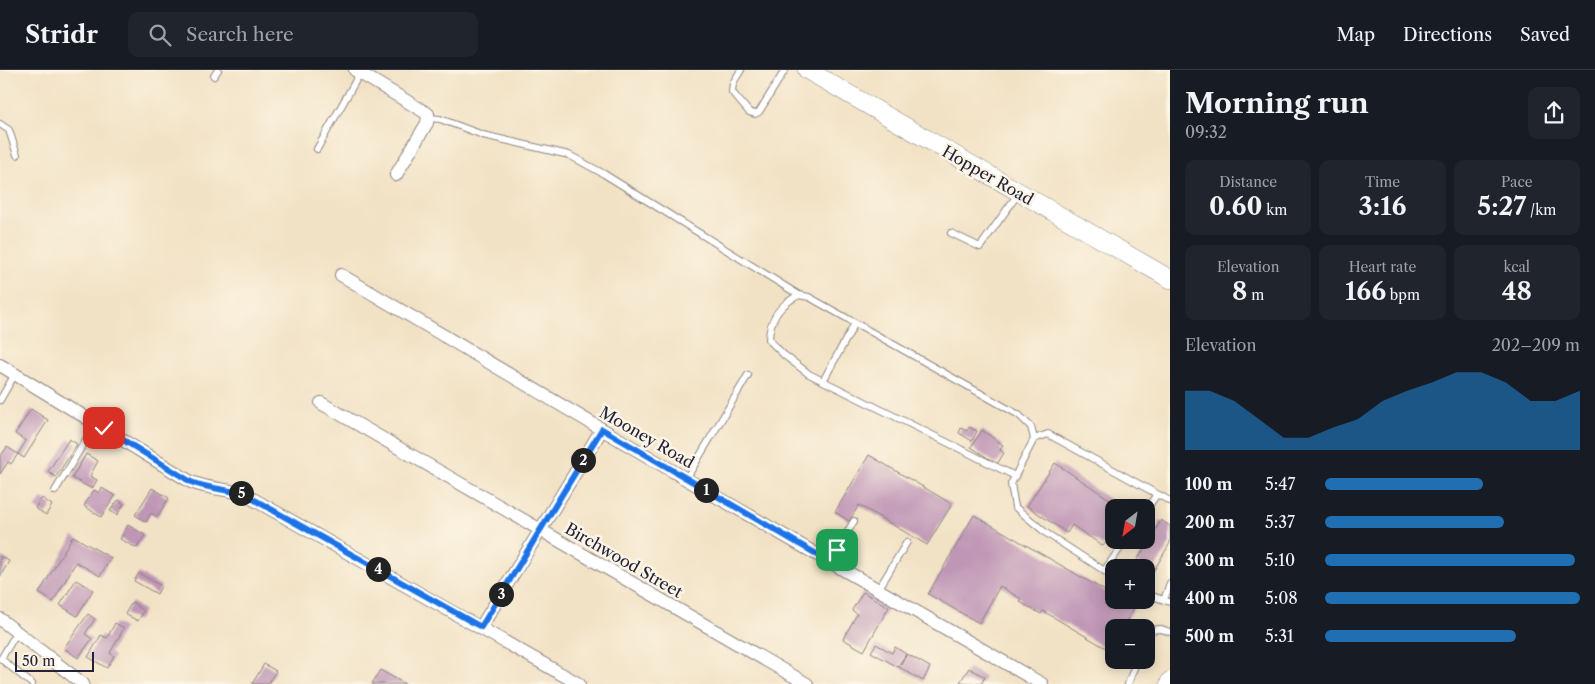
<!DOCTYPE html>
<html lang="en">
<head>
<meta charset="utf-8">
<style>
  :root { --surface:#171b24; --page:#20242c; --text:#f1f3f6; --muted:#9ea1a6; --line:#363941; --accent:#1f6fb2 }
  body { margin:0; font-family:"Libre Caslon Text",serif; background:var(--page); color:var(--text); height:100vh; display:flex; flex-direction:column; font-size:19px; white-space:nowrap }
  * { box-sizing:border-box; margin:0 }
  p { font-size:16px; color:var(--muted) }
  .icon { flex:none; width:28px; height:28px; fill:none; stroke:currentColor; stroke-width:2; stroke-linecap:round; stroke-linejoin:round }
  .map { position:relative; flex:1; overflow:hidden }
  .panel { display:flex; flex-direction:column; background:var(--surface); width:425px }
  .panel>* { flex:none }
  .needle { width:32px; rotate:211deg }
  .controls { position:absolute; left:1105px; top:429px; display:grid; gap:10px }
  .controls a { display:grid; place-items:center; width:50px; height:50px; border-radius:10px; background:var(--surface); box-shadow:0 2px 12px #0003; font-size:25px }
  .scale { position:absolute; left:15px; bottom:12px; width:79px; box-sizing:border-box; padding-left:5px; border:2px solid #22223b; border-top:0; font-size:14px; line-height:18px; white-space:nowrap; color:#22223b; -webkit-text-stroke:4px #fcf5e5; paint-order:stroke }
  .pin { position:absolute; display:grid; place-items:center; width:42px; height:42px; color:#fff; margin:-21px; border-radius:10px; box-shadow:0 2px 8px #0006 }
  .km { position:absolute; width:25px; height:25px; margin:-12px; border-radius:50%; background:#222; color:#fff; font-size:14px; line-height:25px; text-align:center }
  .round { display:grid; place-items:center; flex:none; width:52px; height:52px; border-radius:10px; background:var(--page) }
  .head { display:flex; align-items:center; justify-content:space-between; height:85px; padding:0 15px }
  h1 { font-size:28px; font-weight:700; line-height:38px }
  .stats { display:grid; grid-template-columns:repeat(3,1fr); gap:8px; height:85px; padding:5px 15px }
  .stats div { display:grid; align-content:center; border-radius:10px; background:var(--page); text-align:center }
  .stats b { font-size:25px; font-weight:700 }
  .stats small { font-size:14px; font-weight:400 }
  .stats p { font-size:14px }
  .chart { height:140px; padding:10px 15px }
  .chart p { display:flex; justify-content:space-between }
  .chart svg { width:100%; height:90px; margin-top:5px; fill:var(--accent); opacity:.7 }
  ul { padding:0 15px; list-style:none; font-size:16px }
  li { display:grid; grid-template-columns:80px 60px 1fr; align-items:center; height:38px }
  li i { height:12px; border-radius:6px; background:var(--accent) }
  header { display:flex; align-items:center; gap:30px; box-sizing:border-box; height:70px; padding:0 25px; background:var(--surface); border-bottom:1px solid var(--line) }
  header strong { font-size:24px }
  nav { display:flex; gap:28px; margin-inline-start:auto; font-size:18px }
  .search { width:350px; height:45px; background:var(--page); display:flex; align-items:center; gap:12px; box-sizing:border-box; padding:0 18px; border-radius:10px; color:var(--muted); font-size:19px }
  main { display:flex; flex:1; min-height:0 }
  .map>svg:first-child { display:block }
</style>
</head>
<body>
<header>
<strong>Stridr</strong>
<div class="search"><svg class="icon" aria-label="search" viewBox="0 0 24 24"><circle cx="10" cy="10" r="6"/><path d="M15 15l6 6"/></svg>Search here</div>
<nav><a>Map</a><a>Directions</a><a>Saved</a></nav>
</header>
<main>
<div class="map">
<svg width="1170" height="614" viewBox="0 0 1170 614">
  <rect width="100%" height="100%" fill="#fcf5e5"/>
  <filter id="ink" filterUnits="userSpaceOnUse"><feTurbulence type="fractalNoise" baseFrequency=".02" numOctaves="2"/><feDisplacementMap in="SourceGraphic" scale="10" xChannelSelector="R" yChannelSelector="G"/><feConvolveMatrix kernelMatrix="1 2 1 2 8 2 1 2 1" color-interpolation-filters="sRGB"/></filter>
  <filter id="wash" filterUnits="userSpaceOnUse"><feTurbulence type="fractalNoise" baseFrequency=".0096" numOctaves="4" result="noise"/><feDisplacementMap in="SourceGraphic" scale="20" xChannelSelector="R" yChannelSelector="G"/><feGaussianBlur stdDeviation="1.12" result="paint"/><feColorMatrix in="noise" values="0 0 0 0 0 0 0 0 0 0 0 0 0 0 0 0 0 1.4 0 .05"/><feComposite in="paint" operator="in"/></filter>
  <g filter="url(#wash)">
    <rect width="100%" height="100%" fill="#f2e2c5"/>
    <g id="blocks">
      <path fill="#bf96b6" d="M31,339L48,350L24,388L18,384L26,371L15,364Z
        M969,357L977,361L972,371L959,363L961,358L967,361Z
        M982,360L1003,375L1000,380L1004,383L997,394L971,377Z
        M69,369L77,374L56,407L48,402Z
        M7,377L18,384L11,394L8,392L0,404V387Z
        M86,384L98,391L90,406L97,410L92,419L72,408Z
        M869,385L952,434L927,475L859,435L849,451L835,442Z
        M1055,393L1120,436L1114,438V446L1109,453L1114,456V461L1103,476L1072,455L1067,463L1027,436Z
        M102,418L115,426L101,447L84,436L94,420L99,423Z
        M152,418L169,428L157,447L151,443L146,452L135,445Z
        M42,428L52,435L46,445L35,438Z
        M118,430L124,434L117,445L110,441Z
        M1129,430L1133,433L1130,438H1124Z
        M974,445L1114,526V530H1120L1134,538L1122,558H1114V571L1109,580L1043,541L1041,544L1020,532L1021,529L1000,516L979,553L928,524Z
        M1161,450L1170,456V473L1153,502L1136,492L1144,479L1140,476L1143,470L1149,471Z
        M128,455L145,465L137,478L120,469Z
        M73,466L111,488L100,506L76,492L53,532L39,523Z
        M0,486L9,491L0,507Z
        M139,503L161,516L157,524L134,511Z
        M76,510L93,520L77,546L60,535Z
        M863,522L889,537L864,581L843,569L857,544L852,540Z
        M132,532L144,541L138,551L125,544Z
        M88,544L95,549L85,564L92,569L78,588L64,578Z
        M115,553L124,558L110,583L114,586L107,598L88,587L101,565L107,568Z
        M876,574L892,583L895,577L906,584L898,597L871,582Z
        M907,584L930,597L923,611L899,597Z
        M264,594L276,601L268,614H252Z
        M969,598L985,607L981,614L960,612Z
        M380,600L405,614H372Z"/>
    </g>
  </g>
  <g filter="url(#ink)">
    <use href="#blocks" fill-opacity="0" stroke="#8a8280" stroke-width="1"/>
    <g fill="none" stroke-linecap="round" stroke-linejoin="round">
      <defs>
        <path id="service" d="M741,0L733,13L732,22L749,42L755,44L759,42L785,0
          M214,6L218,0
          M429,48L440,49L483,65L569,85L604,104L799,225
          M0,54L9,60L17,85
          M317,79L360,3
          M951,163L980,177L1018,124
          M823,311L855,253
          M0,330L15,304
          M1015,406L809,304L784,285L769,270C769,249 781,234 799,225L809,227L1019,345L1031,357L1034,369
          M686,409L748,305
          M55,421L96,353
          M1157,424L1170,431
          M830,492L854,451
          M1104,501L1126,470
          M1114,507L1046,463L1015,437L1011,414L1034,369L1048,364L1157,424L1146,440
          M878,520L907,472
          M1146,524L1170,532
          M1164,530L1170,513
          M17,562L1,589L32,614
          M1146,565L1149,560L1161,559L1170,562
          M1128,614L1137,590"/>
        <path id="minor" d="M355,0L428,44L427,53L396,105
          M341,205L686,409L1042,614
          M0,295L191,412C208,419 227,419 244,424L579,614
          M321,333L807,614
          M0,549L83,614
          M481,557L602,359"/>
        <path id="secondary" d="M807,0L1170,209
          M1169,614L1170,611"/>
      </defs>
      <use href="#service" stroke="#8a8280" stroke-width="8"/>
      <use href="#minor" stroke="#8a8280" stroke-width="14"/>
      <use href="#secondary" stroke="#8a8280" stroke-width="19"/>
      <use href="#service" stroke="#fff" stroke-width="6"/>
      <use href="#minor" stroke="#fff" stroke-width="12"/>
      <use href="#secondary" stroke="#fff" stroke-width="18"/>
    </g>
  </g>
  <g fill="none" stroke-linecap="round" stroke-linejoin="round" filter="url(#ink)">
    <defs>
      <path id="route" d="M104,358L191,412C208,419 227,419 244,424L481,557L602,359L830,492L837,480"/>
    </defs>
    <use href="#route" stroke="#fff" stroke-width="10"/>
    <use href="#route" stroke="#1a73e8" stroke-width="6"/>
  </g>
  <g text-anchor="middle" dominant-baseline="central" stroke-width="5" stroke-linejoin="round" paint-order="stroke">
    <g font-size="16" fill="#22223b" stroke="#fcf5e5">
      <text transform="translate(988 105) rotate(30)">Hopper Road</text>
      <text transform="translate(647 367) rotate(30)">Mooney Road</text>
      <text transform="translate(624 490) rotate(30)">Birchwood Street</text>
    </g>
  </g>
</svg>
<div class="controls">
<a><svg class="needle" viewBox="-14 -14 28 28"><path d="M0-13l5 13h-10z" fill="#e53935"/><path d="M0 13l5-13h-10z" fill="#9ea1a6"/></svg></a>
<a>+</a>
<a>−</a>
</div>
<div class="scale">50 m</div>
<div class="pin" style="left:837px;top:480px;background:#1e9e55"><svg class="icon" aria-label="arrive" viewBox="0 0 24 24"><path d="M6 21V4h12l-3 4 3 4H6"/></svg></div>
<div class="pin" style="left:104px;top:358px;background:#d93025"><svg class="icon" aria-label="check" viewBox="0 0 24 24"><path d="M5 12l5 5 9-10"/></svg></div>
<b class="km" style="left:706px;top:420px">1</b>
<b class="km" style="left:583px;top:390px">2</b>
<b class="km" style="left:501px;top:524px">3</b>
<b class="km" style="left:378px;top:499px">4</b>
<b class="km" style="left:241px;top:423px">5</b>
</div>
<section class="panel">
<div class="head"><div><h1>Morning run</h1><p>09:32</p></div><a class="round"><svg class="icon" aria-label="share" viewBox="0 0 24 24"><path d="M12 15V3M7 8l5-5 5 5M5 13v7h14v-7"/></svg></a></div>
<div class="stats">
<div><p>Distance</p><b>0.60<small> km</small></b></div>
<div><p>Time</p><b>3:16</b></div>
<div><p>Pace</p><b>5:27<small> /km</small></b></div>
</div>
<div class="stats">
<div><p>Elevation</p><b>8<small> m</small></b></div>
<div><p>Heart rate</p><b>166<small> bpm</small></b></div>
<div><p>kcal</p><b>48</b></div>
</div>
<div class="chart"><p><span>Elevation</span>202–209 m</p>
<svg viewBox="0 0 160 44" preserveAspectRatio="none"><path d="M0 44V15L10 15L20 20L30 29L40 38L50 38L60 33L70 29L80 20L90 15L100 11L110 6L120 6L130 11L140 20L150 20L160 15V44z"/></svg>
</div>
<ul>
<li><b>100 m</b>5:47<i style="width:62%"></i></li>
<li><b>200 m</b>5:37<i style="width:70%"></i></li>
<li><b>300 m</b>5:10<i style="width:98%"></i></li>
<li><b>400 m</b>5:08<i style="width:100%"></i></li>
<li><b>500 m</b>5:31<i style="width:75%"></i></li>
</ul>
</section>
</main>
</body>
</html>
